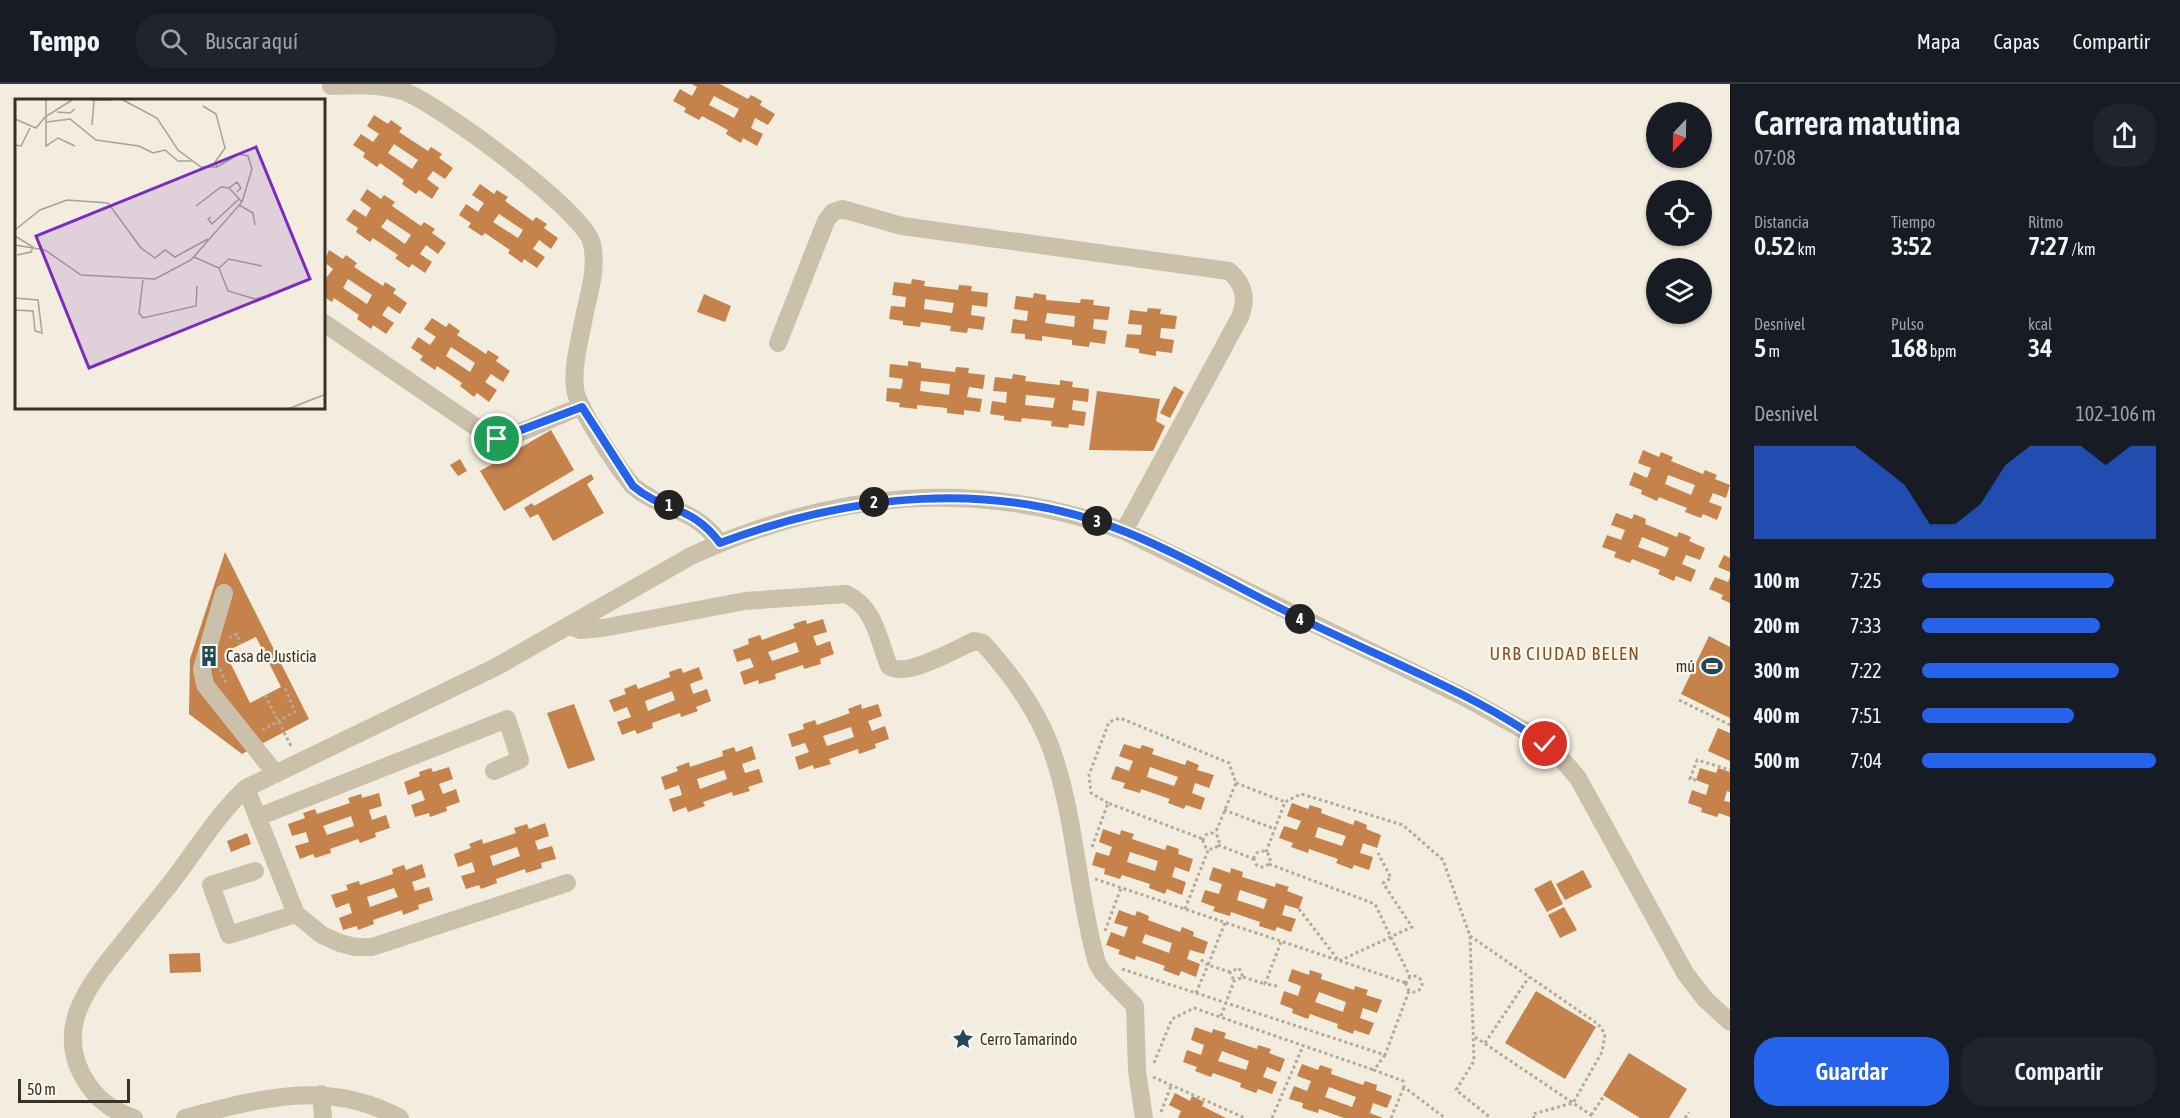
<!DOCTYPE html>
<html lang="es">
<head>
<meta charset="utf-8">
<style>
  :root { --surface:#171b24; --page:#20242c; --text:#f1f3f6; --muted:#9ea1a6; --line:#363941; --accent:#2563eb }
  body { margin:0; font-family:"Asap Condensed",sans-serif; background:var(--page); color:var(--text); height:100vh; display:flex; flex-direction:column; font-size:22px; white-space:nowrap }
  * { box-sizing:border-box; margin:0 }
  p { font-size:20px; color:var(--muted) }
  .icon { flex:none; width:33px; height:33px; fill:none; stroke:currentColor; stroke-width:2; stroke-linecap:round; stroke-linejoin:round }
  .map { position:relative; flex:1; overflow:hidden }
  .details { display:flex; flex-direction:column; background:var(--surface); width:450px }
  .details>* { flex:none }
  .needle { width:39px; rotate:202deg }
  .tools { position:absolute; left:1646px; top:18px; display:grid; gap:12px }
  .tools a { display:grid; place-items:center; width:66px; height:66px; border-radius:50%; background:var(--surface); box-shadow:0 2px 4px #0004; font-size:30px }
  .scale { position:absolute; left:18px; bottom:15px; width:112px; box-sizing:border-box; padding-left:6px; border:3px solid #383129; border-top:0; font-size:16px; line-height:21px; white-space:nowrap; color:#383129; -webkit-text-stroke:4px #faf6eb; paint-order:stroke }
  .pin { position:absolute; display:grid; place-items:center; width:51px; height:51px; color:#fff; margin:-26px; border:3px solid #fff; border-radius:50%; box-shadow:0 2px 6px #0007 }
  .km { position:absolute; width:30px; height:30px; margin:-15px; border-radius:50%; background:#222; color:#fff; font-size:16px; line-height:30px; text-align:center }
  .round { display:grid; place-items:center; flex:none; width:63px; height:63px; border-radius:24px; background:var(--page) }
  .head { display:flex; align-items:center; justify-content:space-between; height:102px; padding:0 24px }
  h1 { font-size:33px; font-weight:600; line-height:45px }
  .metrics { display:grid; grid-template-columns:repeat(3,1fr); gap:9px; height:102px; padding:6px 24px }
  .metrics div { display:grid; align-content:center }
  .metrics b { font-size:26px; font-weight:600 }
  .metrics small { font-size:16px; font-weight:400 }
  .metrics p { font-size:16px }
  .chart { height:168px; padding:12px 24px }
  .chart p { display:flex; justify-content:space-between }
  .chart svg { width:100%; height:108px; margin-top:6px; fill:var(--accent); opacity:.7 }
  .button { display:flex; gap:12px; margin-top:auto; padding:12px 24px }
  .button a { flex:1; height:69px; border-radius:24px; background:var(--accent); color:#fff; font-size:24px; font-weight:600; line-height:69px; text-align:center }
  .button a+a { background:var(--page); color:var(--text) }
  ul { padding:0 24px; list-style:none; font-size:20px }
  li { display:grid; grid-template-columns:96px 72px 1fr; align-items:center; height:45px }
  li i { height:15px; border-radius:8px; background:var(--accent) }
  header { display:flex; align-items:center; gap:36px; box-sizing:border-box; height:84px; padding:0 30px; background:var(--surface); border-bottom:2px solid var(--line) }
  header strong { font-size:28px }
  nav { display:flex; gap:33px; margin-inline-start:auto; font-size:21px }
  .search { width:420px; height:54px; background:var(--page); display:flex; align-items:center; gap:15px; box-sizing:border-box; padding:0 21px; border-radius:24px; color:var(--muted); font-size:22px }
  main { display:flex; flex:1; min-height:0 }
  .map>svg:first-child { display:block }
</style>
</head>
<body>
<header>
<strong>Tempo</strong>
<div class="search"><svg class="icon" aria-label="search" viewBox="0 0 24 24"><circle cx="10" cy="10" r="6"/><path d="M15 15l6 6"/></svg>Buscar aquí</div>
<nav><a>Mapa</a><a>Capas</a><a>Compartir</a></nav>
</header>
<main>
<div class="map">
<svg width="1730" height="1034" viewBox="0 0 1730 1034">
  <rect width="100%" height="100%" fill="#f2edde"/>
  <path fill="#c5824a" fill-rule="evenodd" d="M692,0H720L748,15L751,11L762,17L760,21L775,30L768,41L755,34L751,44L763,50L757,62L743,54L741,59L726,50L728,46L702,32L699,36L684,28L686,24L673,17L680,5L692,12L697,3ZM714,12L739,25L734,34L709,21Z
    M374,31L388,40L391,36L402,44L399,48L428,67L431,63L442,70L439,74L453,84L445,95L433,87L427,95L439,104L432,115L419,106L416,110L402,100L404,96L380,79L377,83L363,73L365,69L353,61L361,50L373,58L379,50L367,42ZM394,60L418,76L412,85L388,69Z
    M480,100L494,110L497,106L508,113L505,117L533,137L536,133L547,140L544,144L558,154L551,165L539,156L533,165L545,173L537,184L524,175L522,179L508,169L510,166L485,149L482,152L468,143L471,139L459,131L466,120L478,128L484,119L472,111ZM499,130L523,146L518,154L493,138Z
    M367,105L381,115L384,111L395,118L392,122L421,142L424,138L435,145L432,149L446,159L438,170L426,161L420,170L432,178L425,189L412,180L409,184L395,174L398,171L373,154L370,158L356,148L358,144L346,136L354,125L366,133L371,124L360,116ZM387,135L411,151L405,160L381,143Z
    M329,166L343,175L346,171L357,179L354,183L383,202L385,198L396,205L393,209L407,219L400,230L388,222L382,231L394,239L386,250L373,241L371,245L357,235L359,231L334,214L332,218L324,213V191L327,193L333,185L324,178ZM348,195L372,211L367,220L343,204Z
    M912,195L925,197L924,202L958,206L959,201L972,202L971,207L988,209L987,223L972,221L971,231L985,233L983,246L968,244L967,249L950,247L951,242L921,238L920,243L903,241V237L889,235L891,222L905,223L906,213L892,211L894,198L911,200ZM925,215L954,219L952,229L924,225Z
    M1034,209L1046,211V216L1080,219L1081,215L1094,216L1093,221L1110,223L1108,236L1094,235L1093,245L1107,247L1105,260L1090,258L1089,263L1072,261V256L1042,252V257L1025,255V250L1011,249L1013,235L1027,237L1028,227L1014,225L1016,212L1033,214ZM1047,229L1075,232L1074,243L1045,239Z
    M704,210L731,222L725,238L697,228Z
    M1148,224L1161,225L1160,230L1177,232L1175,245L1161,244L1160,254L1174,256L1172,269L1156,267V272L1139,269V265L1125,263L1127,250L1141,251L1142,241L1128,240L1130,226L1147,228Z
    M432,234L446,243L449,239L460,247L457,251L486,270L488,266L499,273L496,277L510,287L503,298L491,290L485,298L497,306L489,318L477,309L474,313L460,302L462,299L437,282L435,286L420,276L423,272L411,264L418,253L430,261L436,253L424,245ZM451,263L475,279L470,288L446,272Z
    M908,277L921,279V284L955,288L956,283L969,284L968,289L985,291L983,305L969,303L967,313L982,315L980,328L964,326V331L947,329V324L917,321V325L899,323L900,319L886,317L887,304L901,305L903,295L889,293L890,280L908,282ZM921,297L950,300L949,311L920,307Z
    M1013,290L1026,292L1025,297L1060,301V296L1073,298L1072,303L1089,305L1088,318L1073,316L1072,326L1086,328L1084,342L1069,340L1068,344L1051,342L1052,337L1022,334L1021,338L1004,336V332L990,330L992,317L1006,319L1007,308L993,307L995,293L1012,295ZM1026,311L1055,314L1053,324L1025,321Z
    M1174,302L1184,308L1170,334L1160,329Z
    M1097,307L1160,315L1156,337L1165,342L1153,367L1089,366Z
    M551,346L574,386L504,427L480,387Z
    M1643,366L1659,373L1661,368L1673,373L1671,377L1703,390L1705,386L1717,391L1715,395L1730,401L1726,414L1713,409L1709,418L1722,423L1717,436L1703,430L1701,434L1685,428L1687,424L1659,413L1657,417L1641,410L1642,406L1629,401L1634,388L1647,394L1651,384L1638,379ZM1668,391L1695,401L1691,411L1665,400Z
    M460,375L467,387L458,392L450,381Z
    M591,390L594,395L587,400L604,429L553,457L538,430L530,434L524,424L532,419L534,422Z
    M1616,429L1632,435L1634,430L1646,435L1645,440L1677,453L1679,448L1691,453L1689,457L1705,464L1700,476L1686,471L1682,480L1696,486L1691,498L1676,492L1674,497L1658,490L1660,486L1632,475L1630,479L1614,473L1616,468L1602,463L1607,451L1621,456L1625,446L1611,441ZM1642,453L1669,464L1665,473L1638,463Z
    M225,468L309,635L242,670L189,630L190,575ZM256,553L281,603L250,619L225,568Z
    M1724,471L1730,474V488L1718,483Z
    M1715,493L1728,498L1730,493V519L1721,515L1723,511L1709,505Z
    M823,535L827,548L813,552L817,562L830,557L834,570L820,575L821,580L804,585L803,581L775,590L776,595L759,600L758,596L744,601L740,588L754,583L750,574L737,578L733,566L749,560L748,555L760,551L762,556L795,544L793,540L806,536L807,540ZM796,558L799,568L772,577L768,568Z
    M1709,552L1730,563V634L1681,610Z
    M699,583L703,595L690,600L693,610L707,605L711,617L696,623L698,627L681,633L680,629L652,639L653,644L637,650L635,646L622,651L617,638L631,633L627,623L614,628L609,616L626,610L624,605L636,600L638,605L670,593L669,588L681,584L683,589ZM672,607L675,616L648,627L645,617Z
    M574,620L595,676L568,685L547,629Z
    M861,620L862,625L878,620L882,632L868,637L872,647L885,642L889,655L875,660L876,664L859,670L858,665L829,675L831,680L814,685L813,681L799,686L795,673L809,668L805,659L792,663L788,650L804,645L803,640L815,636L817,641L850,629L848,625ZM851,643L854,653L827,662L823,652Z
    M1718,644L1730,649V677L1708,667Z
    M1124,660L1140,665L1142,661L1154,665L1152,670L1185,681L1187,676L1199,681L1197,686L1214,691L1209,704L1195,699L1192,709L1205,714L1201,726L1186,721L1184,725L1168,719L1170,715L1141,705L1140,709L1123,704L1125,699L1111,695L1116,682L1129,687L1133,677L1119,672ZM1150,683L1178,693L1174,702L1147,693Z
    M752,662L756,675L742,680L745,689L759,685L763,698L748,703L750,707L733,712L732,708L703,718L705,722L688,728L686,723L673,728L669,715L682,711L679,701L665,706L661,693L678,687L676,683L689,678L690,683L723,672L722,667L734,663L736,668ZM724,686L727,695L700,705L697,695Z
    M449,683L453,695L439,700L443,710L456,705L460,718L446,723L447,727L430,733L429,729L415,733L411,721L425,716L421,706L408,711L404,698L420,692L419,688L431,684L433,688Z
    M1700,684L1716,689L1718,684L1730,688V708L1727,707L1724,717L1730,718V733L1719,729L1717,733L1701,728L1702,724L1688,719L1692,706L1706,711L1709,701L1696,696Z
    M379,709L382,722L369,726L372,736L386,731L390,744L375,749L376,753L360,759L358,755L330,765L331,769L315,774L313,770L300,775L295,762L309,758L306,748L292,752L288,740L305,734L303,729L315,725L317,730L350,719L348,714L361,710L362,714ZM351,732L354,742L327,751L323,742Z
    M1292,719L1308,725L1310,721L1322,725L1321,729L1353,741L1355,736L1367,741L1366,745L1381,751L1377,764L1363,759L1360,769L1373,773L1369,786L1354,781L1352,785L1336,779L1338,775L1309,765L1308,769L1291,763L1293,759L1279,754L1284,742L1297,746L1301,737L1287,732ZM1318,743L1346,752L1342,762L1315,753Z
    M545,739L549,752L535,757L538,766L552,762L556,775L541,779L542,784L526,789L525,785L496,795L497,799L481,805L479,801L466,805L461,792L475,788L472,778L458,783L454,770L471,764L469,760L482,755L483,760L516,749L514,744L527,740L529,745ZM517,763L520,772L493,782L490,772Z
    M1103,745L1120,751L1121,746L1134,750L1132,755L1165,766L1167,761L1179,765L1178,770L1193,775L1189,788L1175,783L1172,793L1186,798L1182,811L1167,805L1165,810L1149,804L1150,800L1122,791L1120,795L1104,790L1105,785L1092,781L1096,768L1109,772L1112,763L1099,758ZM1130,768L1158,777L1155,787L1127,778Z
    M247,749L251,760L231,768L227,757Z
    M422,780L426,793L412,798L415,807L429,803L433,816L418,821L419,825L403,831L402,826L373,836L374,840L358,846L357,842L343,846L339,834L352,829L349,819L336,824L331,811L348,806L346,801L359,797L360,801L393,790L392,785L404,781L406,786ZM394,804L398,813L370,823L367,813Z
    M1213,783L1230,789L1231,784L1243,788L1242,793L1275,803L1276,799L1289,803L1287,807L1303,813L1299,825L1285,821L1282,831L1296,835L1291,848L1277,843L1275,847L1259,842L1260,838L1231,828L1230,832L1213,827L1215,823L1201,818L1205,806L1219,810L1222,800L1209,796ZM1240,806L1267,815L1264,825L1237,816Z
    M1583,786L1592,803L1565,816L1556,800Z
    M1551,796L1563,820L1547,828L1534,805Z
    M1564,823L1577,846L1560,854L1548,831Z
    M1119,826L1135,832L1137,827L1149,832L1148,836L1180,848L1182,843L1194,848L1193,852L1208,858L1204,870L1190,866L1187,875L1200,880L1196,893L1181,887L1179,892L1163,886L1165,882L1151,877L1136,872L1135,876L1118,870L1120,866L1106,861L1111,848L1124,853L1128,843L1114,839ZM1145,850L1172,859L1169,869L1142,859Z
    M200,869L201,888L170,889L169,870Z
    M1292,885L1309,891L1310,886L1322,890L1321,895L1354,906L1355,902L1368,906L1366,911L1382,916L1377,929L1363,924L1360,934L1374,939L1369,951L1354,946L1353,950L1337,944L1338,940L1310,930L1308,935L1292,929L1293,925L1280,920L1284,907L1298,912L1301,902L1288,897ZM1319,908L1346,918L1343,928L1315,918Z
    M1536,907L1596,943L1565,995L1505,959Z
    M1195,943L1212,949L1213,945L1226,949L1224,954L1257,965L1258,961L1271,965L1269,969L1285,975L1280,988L1267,983L1263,993L1277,998L1272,1010L1258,1005L1256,1009L1240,1003L1241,999L1213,989L1211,993L1195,987L1197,983L1183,978L1187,966L1201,971L1204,961L1191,956ZM1222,967L1249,977L1246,986L1218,977Z
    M1629,969L1687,1005L1669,1034H1640L1603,1011Z
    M1302,980L1318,986L1320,981L1332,985L1331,990L1363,1001L1365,997L1377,1001L1376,1006L1392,1012L1387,1024L1373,1019L1370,1029L1383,1034H1344L1319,1025L1318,1029L1302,1024L1303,1019L1289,1015L1294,1002L1307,1007L1311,997L1297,992ZM1329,1003L1356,1013L1352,1023L1325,1013Z
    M1175,1009L1190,1017L1192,1012L1204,1018L1202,1022L1226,1034H1178L1181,1027L1169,1021Z"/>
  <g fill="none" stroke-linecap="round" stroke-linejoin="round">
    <path stroke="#b7aa94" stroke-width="3" stroke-dasharray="3 3" stroke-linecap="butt" d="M229,554L237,550L240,560
      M220,585L227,601
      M265,611L292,664
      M1679,616L1730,641
      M262,646L295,628L285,604
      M1696,696L1690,695L1697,676L1730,686
      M1236,699L1285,718
      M1108,719L1091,709L1089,691L1109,638L1120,634L1229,679L1236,699L1215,750
      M1224,726L1275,745
      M1203 757a8 8 0 1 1 16 0a8 8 0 1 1-16 0Z
      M1218,761L1254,775
      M1092,763L1108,719L1203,755
      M1254 775a8 8 0 1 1 16 0a8 8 0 1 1-16 0Z
      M1266,768L1285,718L1301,710L1403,741L1443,776L1470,852L1474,977L1456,1006L1491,1034
      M1269,780L1375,820L1410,893
      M1095,795L1406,899
      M1185,825L1209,764
      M1299,825L1339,877L1412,843L1383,799L1391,794L1378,769
      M1225,839L1208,881L1230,888
      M1105,847L1121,804
      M1470,852L1598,940L1605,950L1602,968L1573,1019L1533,1030L1534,1034
      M1122,885L1196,909L1208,881L1200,875
      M1406 900a8 8 0 1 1 16 0a8 8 0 1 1-16 0Z
      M1243,893L1265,900
      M1277,902L1265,900L1281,858
      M1196,909L1385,971L1409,907
      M1221,932L1234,897L1243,893L1239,884L1230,888L1234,897
      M1475,953L1591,1031L1589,1034
      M1485,959L1529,893
      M1385,971L1374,986L1403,997L1404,1003L1445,1034
      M1154,979L1172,935L1194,924L1374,986
      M1153,993L1245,1034
      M1161,1028L1171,1002
      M1591,1031L1604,1012
      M1272,1034L1303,962
      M1391,1034L1404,1003
      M1685,1034L1689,1028"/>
    <path stroke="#cbc0aa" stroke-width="18" d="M331,2C355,1 379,0 403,7C437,19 586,128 592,160C597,183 590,206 585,228C581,252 572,281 575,305C577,323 620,387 633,402C664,428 693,422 720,459
      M324,239L492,354C512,357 558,329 582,323
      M778,259L826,137L833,128L842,125L902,142L1229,187C1245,201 1247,215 1240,233L1124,447
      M224,509L202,585L205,601L276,690
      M570,542L580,546L603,544L745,517L846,510C875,523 878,555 889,582C905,595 956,565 974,557L983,559C1011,590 1038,627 1052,667C1076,735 1077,810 1097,879L1103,889L1135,922L1137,987L1144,1034
      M246,704L296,830L322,851L340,859L355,863H372L567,799
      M258,733L507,635L520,676L494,687
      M255,787L211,801L229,851L296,830
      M321,1010L323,1034
      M134,1034C114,1028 98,1016 87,999C52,946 88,902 121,861C137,841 153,821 170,800C195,768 216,732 246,704L496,583L691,472C834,407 976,393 1124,447L1466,614L1531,650L1559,672L1578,694L1685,889L1705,915L1730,938
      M185,1034C261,1014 327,995 400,1034"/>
  </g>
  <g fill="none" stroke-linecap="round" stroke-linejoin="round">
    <defs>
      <path id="route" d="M497,355L582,323L633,402C665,429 691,420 720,459C850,410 994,394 1126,448C1188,473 1247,509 1308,538C1386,576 1475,610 1545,660"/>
    </defs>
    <use href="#route" stroke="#fff" stroke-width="12"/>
    <use href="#route" stroke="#2563eb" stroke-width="8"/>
  </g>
  <defs>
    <symbol id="building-bare" viewBox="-9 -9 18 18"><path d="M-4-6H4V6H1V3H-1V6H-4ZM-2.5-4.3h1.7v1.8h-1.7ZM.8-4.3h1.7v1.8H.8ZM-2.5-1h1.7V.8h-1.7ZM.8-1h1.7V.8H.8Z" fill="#1f495a" stroke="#faf6eb" stroke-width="2.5" paint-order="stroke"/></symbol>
    <symbol id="stadium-bare" viewBox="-9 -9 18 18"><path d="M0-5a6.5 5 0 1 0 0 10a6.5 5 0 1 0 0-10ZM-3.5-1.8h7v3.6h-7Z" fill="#1f495a" stroke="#faf6eb" stroke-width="2.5" paint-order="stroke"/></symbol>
    <symbol id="sight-bare" viewBox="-9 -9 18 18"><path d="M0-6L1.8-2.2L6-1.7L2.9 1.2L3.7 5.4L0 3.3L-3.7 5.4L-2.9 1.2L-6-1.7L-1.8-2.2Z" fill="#1f495a" stroke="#faf6eb" stroke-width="2.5" paint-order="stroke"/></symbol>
  </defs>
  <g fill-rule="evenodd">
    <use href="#building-bare" x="194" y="557" width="30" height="30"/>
    <use href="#stadium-bare" x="1697" y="567" width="30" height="30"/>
    <use href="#sight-bare" x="948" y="940" width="30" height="30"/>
  </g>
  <g text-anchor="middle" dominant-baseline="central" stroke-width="4.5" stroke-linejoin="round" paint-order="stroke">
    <g font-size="16" fill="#383129" stroke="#faf6eb" text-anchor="start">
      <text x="226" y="572">Casa de Justicia</text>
      <text x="1695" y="582" text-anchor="end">mú</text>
      <text x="980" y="955">Cerro Tamarindo</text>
    </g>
    <g font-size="18" letter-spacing="1.5" fill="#875023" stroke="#faf6eb">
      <text x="1565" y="569">URB CIUDAD BELEN</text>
    </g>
  </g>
  <g transform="translate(15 15)">
    <rect width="310" height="310" fill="#f2edde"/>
    <path fill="none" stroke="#a8a296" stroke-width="1.5" d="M31,1V47L43,39L60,47M76,1H96M188,7L201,15L210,49L200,63L202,68M42,13L55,14L60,10M0,20L21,29L30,18L57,1M32,23L55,20L81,41L124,47L138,54L150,51L163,62H176M77,26L79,2M0,46L6,47L15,29M214,89L222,83L226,89L222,93M224,106L238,114L240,126M181,107L206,88L214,89L227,103M196,118L193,120L197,125L224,100M0,131L25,111L52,101L93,104L126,149L140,159L150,151L160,158L193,140M0,137L18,148L16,153L2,156M0,146L30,151L66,176L140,180L176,161L227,103L237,70L233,57L224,55L202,68H186L163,51L142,19L108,1M179,158L204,169L213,192L240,200L252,197M204,169L214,160L247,167M128,181L124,214L128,219L181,207L182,187M0,199L23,201L27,234L20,232L18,212L0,211M273,310L311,295"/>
    <path fill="#7b2cbf" fill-opacity="0.15" stroke="#7b2cbf" stroke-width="3" d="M241,48L295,180L74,269L21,137Z"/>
    <rect width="310" height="310" fill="none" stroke="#383129" stroke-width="3"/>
  </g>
</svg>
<div class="tools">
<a><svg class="needle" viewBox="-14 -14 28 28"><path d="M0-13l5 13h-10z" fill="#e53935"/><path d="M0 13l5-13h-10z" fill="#9ea1a6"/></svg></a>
<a><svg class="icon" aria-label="locate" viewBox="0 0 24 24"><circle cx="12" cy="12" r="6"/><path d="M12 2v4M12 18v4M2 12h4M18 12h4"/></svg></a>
<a><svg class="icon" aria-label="layers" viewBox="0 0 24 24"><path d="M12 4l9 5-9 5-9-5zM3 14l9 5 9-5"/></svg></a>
</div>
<div class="scale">50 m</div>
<div class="pin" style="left:497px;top:355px;background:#1e9e55"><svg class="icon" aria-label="arrive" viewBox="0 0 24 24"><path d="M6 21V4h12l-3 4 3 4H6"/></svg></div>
<div class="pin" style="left:1545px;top:660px;background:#d93025"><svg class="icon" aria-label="check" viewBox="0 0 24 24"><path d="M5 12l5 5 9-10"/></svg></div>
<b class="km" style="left:669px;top:421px">1</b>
<b class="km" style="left:874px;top:418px">2</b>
<b class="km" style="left:1097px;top:437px">3</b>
<b class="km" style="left:1300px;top:535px">4</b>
</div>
<section class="details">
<div class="head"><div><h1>Carrera matutina</h1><p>07:08</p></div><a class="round"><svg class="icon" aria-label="share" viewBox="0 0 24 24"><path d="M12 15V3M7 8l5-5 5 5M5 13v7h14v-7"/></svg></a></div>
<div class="metrics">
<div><p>Distancia</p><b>0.52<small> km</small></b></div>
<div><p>Tiempo</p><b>3:52</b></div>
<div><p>Ritmo</p><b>7:27<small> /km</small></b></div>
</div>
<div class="metrics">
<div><p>Desnivel</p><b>5<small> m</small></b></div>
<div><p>Pulso</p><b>168<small> bpm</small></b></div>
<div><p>kcal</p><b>34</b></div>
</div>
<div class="chart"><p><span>Desnivel</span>102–106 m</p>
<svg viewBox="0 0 160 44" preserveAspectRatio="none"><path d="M0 44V6L10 6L20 6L30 6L40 6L50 14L60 22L70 38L80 38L90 30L100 14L110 6L120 6L130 6L140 14L150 6L160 6V44z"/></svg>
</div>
<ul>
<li><b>100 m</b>7:25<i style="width:82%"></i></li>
<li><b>200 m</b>7:33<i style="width:76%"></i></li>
<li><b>300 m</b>7:22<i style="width:84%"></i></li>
<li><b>400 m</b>7:51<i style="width:65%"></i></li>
<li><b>500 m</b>7:04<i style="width:100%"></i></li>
</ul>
<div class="button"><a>Guardar</a><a>Compartir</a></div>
</section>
</main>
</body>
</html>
